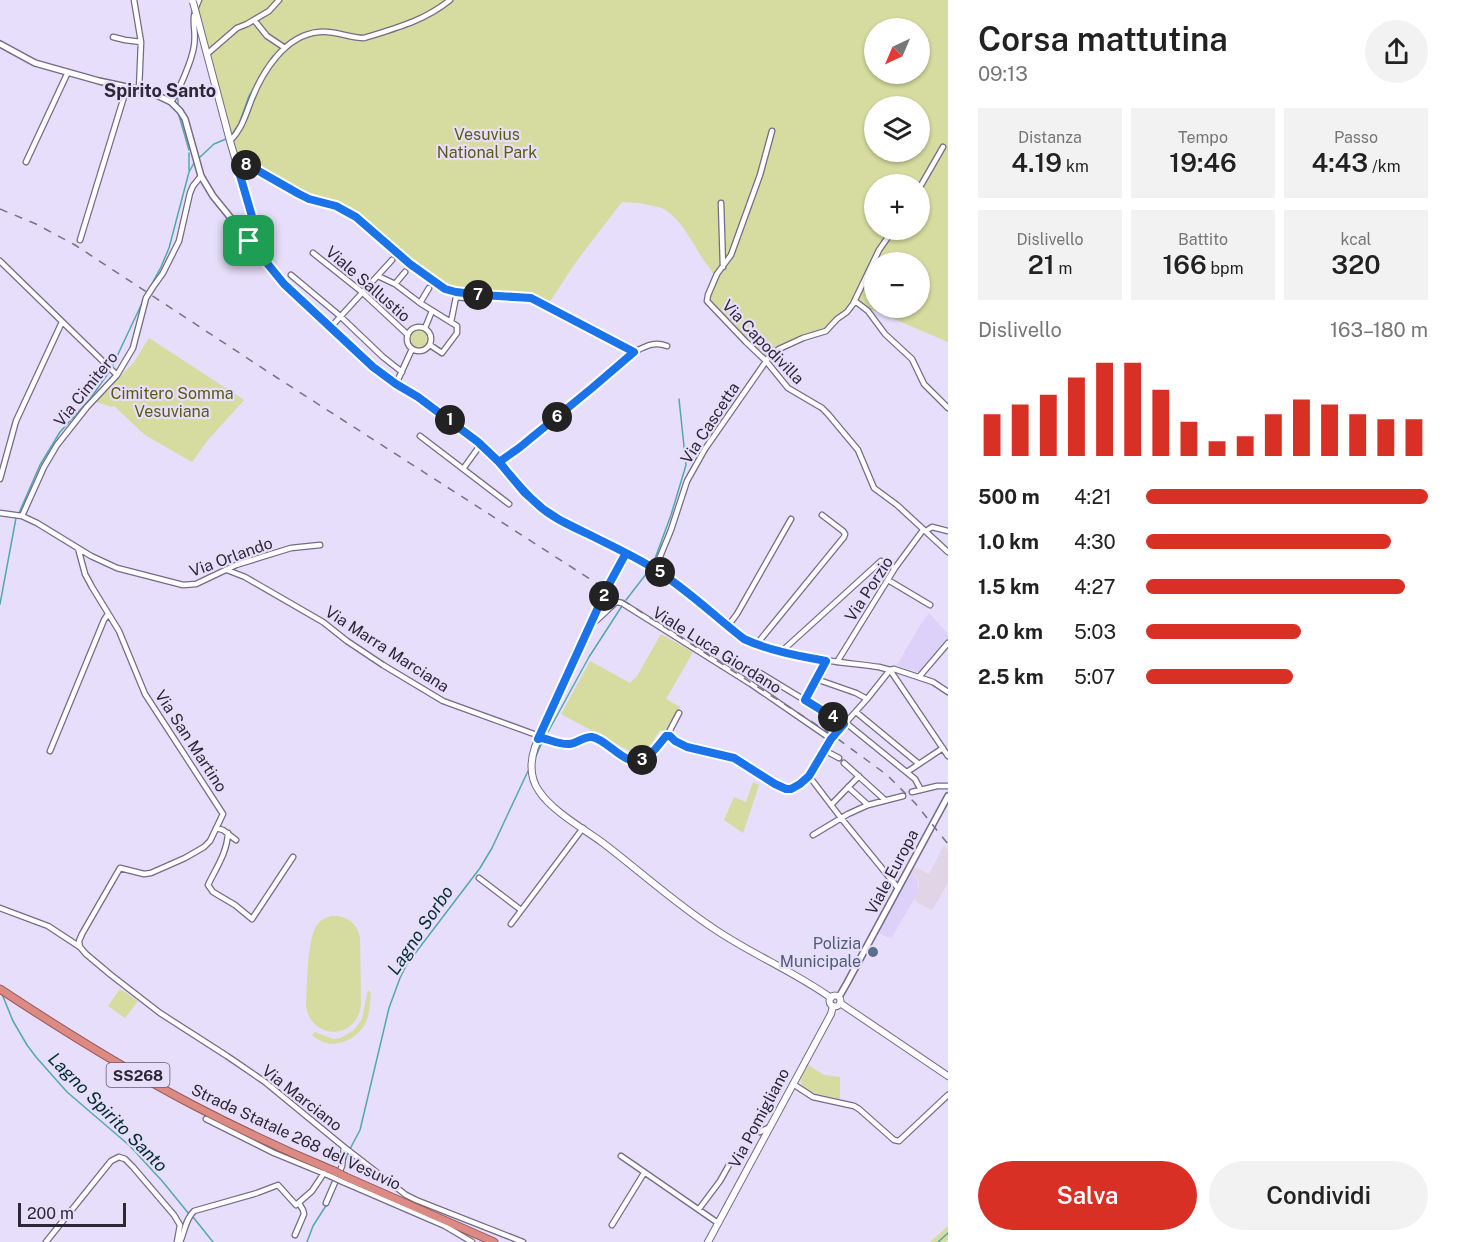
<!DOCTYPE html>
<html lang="it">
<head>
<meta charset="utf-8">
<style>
  :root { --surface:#fff; --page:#f2f2f2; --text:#222; --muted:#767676; --accent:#d93025 }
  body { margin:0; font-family:"Public Sans",sans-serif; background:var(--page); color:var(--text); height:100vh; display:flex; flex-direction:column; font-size:22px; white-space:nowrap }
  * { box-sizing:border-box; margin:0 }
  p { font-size:20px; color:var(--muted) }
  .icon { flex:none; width:33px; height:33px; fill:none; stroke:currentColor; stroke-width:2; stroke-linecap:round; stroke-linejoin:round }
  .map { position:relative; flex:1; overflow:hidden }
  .panel { display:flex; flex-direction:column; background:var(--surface); width:510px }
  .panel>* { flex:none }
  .needle { width:39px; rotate:224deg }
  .fabs { position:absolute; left:864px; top:18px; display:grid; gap:12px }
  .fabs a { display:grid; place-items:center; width:66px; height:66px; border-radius:50%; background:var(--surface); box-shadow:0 2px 4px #0004; font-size:30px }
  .scale { position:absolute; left:18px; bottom:15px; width:108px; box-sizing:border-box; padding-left:6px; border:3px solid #2c2835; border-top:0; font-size:16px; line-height:21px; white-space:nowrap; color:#2c2835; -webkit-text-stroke:4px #e6defa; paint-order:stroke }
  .pin { position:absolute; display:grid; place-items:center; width:51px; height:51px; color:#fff; margin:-26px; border-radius:12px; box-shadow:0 3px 9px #0006 }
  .km { position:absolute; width:30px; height:30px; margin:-15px; border-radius:50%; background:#222; color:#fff; font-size:16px; line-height:30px; text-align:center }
  .round { display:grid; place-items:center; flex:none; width:63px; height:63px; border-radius:32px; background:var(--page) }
  .head { display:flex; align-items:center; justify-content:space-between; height:102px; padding:0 30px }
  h1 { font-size:33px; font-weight:600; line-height:45px }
  .metrics { display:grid; grid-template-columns:repeat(3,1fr); gap:9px; height:102px; padding:6px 30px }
  .metrics div { display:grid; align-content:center; border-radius:0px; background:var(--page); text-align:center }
  .metrics b { font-size:26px; font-weight:600 }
  .metrics small { font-size:16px; font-weight:400 }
  .metrics p { font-size:16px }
  .chart { height:168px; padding:12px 30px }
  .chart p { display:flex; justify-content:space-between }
  .chart svg { width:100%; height:108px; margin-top:6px; stroke:var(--accent); stroke-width:6 }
  .cta { display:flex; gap:12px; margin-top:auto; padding:12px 30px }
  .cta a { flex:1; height:69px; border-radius:36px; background:var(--accent); color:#fff; font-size:24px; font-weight:600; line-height:69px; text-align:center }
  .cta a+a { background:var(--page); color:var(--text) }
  ul { padding:0 30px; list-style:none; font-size:20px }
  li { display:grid; grid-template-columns:96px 72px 1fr; align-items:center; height:45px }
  li i { height:15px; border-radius:8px; background:var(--accent) }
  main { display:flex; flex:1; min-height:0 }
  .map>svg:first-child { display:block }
</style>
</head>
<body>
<main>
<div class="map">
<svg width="948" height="1242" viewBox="0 0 948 1242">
  <rect width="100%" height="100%" fill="#e6defa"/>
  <path fill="#e2d4e7" d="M944,845L948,850V883L932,910L918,903L914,899L919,890V883L917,877L911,872L914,867L929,874Z"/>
  <path fill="#ddd1fa" d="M929,613L948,634V639L920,673L897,665L919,627Z
    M911,872L917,879L919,890L891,939L890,936L888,938L879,932Z"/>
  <path fill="#d6db9f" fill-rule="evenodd" d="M191,0H948V342L859,304H856C844,318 827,331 810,338C793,346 780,351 763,361L719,315L703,302L714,276C711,268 705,263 701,256C691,240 679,216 662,208L640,203L622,202L578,259L547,306L531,298L470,297L457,294L408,264L349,213L325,203L305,199L233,158ZM874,28H920V74H874ZM874,106H920V152H874ZM874,184H920V230H874ZM874,262H920V308H874Z
    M409 339a10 10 0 1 1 20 0a10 10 0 1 1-20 0Z
    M149,338L244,400L207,441L192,462L145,435L114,406L112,407L96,402L134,362Z
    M661,634L693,652L666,699L680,707L664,732L660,730L645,754L638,755L635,754L561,714L590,661L630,683L637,676Z
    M753,782L759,785L743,833L724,820L734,797L746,802Z
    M333,916C348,916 357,923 360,938L361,1004C358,1040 311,1041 306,1006C307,988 307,938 317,925C321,919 327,917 333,916Z
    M120,989L138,1001L125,1018L108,1006Z
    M368,990L371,993C370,1002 370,1013 366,1022C359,1038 337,1049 321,1041C318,1040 315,1037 312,1035L315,1032L333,1039L340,1038L353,1031L362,1019Z
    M808,1065L824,1075L840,1077V1099L816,1094L802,1086L800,1078Z
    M948,1226V1240L945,1242H930Z"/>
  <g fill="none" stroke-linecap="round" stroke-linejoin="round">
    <path stroke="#53a8ad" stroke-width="1.5" d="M178,104V96
      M178,112L189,150
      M231,136L239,124L249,96L273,56
      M189,153V170
      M199,158L214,144L226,139
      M148,291L161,267L169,248L189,172L194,163
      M112,367L143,301
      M19,513L40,465L60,432L90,399L109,372
      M653,564L671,515L686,465L679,399
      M626,600L650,569
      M0,604L16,518
      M548,732L589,657L622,606
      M536,756L543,740
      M2,994L13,1021L27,1045L36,1057L67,1092L130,1146L163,1182L189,1214
      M350,1149L360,1130L389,1008L400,978L407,964L480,868L492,848L528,771
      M344,1164L348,1153
      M193,1217L213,1242
      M307,1242L313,1226L327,1204
      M938,1242L948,1233"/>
    <defs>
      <path id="minor" d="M134,0L141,42L139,90
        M254,20L267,36L285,48
        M113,37L125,40L141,42
        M207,54L237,28L247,24L269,11L279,0
        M171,102C179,91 192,60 194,46C197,27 189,21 199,0
        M772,131L760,175L731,255L717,274L708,295L707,301L746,342L766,361L788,388L822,408L828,414L858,450L874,488L897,505L948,552
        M230,141C242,129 245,116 251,101C262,72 285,35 319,32C334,30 349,38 364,38C396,28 424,21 450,0
        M26,162L68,72
        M237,165H248L299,194L309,199L335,206L356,217L410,264L445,289L456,292L481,295L531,298L634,352
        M920,187L943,147
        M721,203L723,267
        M80,240L127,87
        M313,253L362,292L407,334
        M0,261L117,375
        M291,275L340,316L383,357L402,372
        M378,276L395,284L420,303L457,326V333L442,353L430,345
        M395,284L405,272
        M855,301L868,311L885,334L912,359L924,384L948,408
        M420,303L429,288
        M451,322L456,297L465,298
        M407 339a12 12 0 1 1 24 0a12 12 0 1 1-24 0Z
        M330,328L392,260
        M425,328L432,311
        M396,384L412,349
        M420,436L509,504
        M499,462L518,448L634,352C646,346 654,341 667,346
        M463,469L481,444
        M0,479L16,421L62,322
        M0,513L22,516L37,523L91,556L117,568L183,585L196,584L236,565L291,548L320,545
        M22,516L44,467L57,445L87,407L117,375L133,348L146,298L153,287L163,273L179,241L190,193L193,186L201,176
        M78,548L85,574L92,587L119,631L145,694L223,814L210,841L204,847L185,858L151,873L144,874L120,868L82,934L79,941L80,947
        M626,553C671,575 706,609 744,639C787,658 833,661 879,667L890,670L894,669L933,682L948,692
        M655,569L671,530L687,481L705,449L769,357L779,349L803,338L826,331L837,319L847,312L853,304L879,250L893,230
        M227,570L245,577L323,622L347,641L383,665L443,701L534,734L540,735
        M888,580L930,605
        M591,623L597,620L615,603L617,602L622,603L751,684L831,739
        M728,626L737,614L791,519
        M756,645L844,537L845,534L843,531L822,515
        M781,652L881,561L895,568
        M837,662L895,568L923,530L926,531L932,527L948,531
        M890,670L948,756
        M760,673L844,724
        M919,677L948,643
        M816,679L856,693L867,699
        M805,700L826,661
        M856,712L919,764
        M846,723L915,779L921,790
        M669,732L679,713
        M670,736L675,741L687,747L734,758L775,784L786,789H791L800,784L809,776L831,739L867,699L890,670
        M539,739L542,737C550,740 560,745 570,744C578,743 584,736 592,737C611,740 627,772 647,757C654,752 660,743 666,736
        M824,750L839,758
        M50,751L104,620L108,614
        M844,763L885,800
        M907,772L943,748
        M809,776L841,818L898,888
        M848,787L868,805
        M912,792L937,786H948
        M831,805L859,776
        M216,828L223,830L236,840
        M228,833C227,853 216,868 208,885L213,892L235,905L252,919L293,857
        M813,835L848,814L868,805L903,796
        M479,878L521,910
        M0,908L48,926L80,947L86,954L111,975L160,1013L227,1056L265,1082L344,1147L406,1195L416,1200L523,1242
        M511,924L583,828
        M793,1084L813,1097L854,1106L859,1109L894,1140L899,1141L948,1095
        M206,1119L274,1153L330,1176
        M760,1132L770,1127
        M621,1156L718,1223
        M343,1182L445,1226L472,1242
        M326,1203L342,1166L344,1147
        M699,1209L720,1181L729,1165
        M612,1225L644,1173
        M295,1235L304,1214L303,1210L299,1203
        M46,1242L111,1161L119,1157L125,1159L133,1167L174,1215L180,1225L177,1242
        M180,1242C185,1231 185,1220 194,1211L257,1193L278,1185L296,1205L312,1191L324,1173"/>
      <path id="tertiary" d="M0,44L35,63L99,81L150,92L171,102L180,111L185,119L201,176L213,196L256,249
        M839,997L847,983L948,796"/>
      <path id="secondary" d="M196,13L230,141L261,246
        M262,248L259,244L255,247L259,254L284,284L373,367L396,384L418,397L479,442L499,462L524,492L543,509L560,520L626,553L607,588
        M605,594L535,747C530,762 530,778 539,791C552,811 584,829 603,843C641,872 677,905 716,930C753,955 795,972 831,998
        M829.5 1001a5.5 5.5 0 1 1 11 0a5.5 5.5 0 1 1-11 0Z
        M840,1003L948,1076
        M708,1242L831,1014L833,1006"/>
      <path id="trunk" d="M0,989C62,1030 126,1070 193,1105C239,1129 286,1151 334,1171
        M346,1177L494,1242"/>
    </defs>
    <use href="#minor" stroke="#746b89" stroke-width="7"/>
    <use href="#tertiary" stroke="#746b89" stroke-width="8"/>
    <use href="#secondary" stroke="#746b89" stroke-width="8"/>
    <use href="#trunk" stroke="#985655" stroke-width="9"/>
    <use href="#minor" stroke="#fff" stroke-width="4.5"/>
    <use href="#tertiary" stroke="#fff" stroke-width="5"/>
    <use href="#secondary" stroke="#fff" stroke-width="6"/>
    <use href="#trunk" stroke="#db8b84" stroke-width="7"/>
    <path stroke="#777285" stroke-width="1.5" stroke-dasharray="8 8" stroke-linecap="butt" d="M0,209L36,224L75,245L276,377L834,736L887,775L915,803L948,844"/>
    <defs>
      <path id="minor-bridge" d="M330,1176L343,1182"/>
      <path id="secondary-bridge" d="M193,2L196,13
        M605,594L607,588"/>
      <path id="trunk-bridge" d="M334,1171L346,1177"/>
    </defs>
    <use href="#minor-bridge" stroke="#746b89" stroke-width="7" stroke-linecap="butt"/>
    <use href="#secondary-bridge" stroke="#746b89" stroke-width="8" stroke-linecap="butt"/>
    <use href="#trunk-bridge" stroke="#985655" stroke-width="9" stroke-linecap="butt"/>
    <use href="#minor-bridge" stroke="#fff" stroke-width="4.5"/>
    <use href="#secondary-bridge" stroke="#fff" stroke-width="6"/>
    <use href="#trunk-bridge" stroke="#db8b84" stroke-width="7"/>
  </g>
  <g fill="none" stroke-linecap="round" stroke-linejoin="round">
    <defs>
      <path id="route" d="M249,241L284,284L373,367L396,384L418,397L478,442L499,462L524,492L543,509L560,520L626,553L607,588L538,739L542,738C551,740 560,745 570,744C578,743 584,736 592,737C610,740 627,772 647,757C654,752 660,743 666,736H670L675,741L687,747L734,758L775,784L786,789H791L800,784L809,776L831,739L844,724L805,700L826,661C799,656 770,651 744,639C714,616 686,588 653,568C632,555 610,545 588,534C573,527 556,520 543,509C526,496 513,478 499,462L519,448L592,388L634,352L531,298L481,295L456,292L445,289L410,264L356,217L336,206L309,199L299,194L248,165H237L258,237L256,245L249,241"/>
    </defs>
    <use href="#route" stroke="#fff" stroke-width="12"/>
    <use href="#route" stroke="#1a73e8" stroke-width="8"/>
  </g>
  <circle fill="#5c6f8a" stroke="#e6defa" stroke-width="2" cx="873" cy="952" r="6"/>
  <g text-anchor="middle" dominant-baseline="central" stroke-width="4.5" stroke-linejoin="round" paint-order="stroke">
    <rect fill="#e6defa" stroke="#645f70" stroke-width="1.5" x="106.5" y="1063" width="63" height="24" rx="4.5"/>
    <g font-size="15" font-weight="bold" fill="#2c2835">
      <text x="138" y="1075">SS268</text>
    </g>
    <g font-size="16" fill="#595c16" stroke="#e6defa">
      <text x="487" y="134">Vesuvius<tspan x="487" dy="18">National Park</tspan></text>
      <text x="172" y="393">Cimitero Somma<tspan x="172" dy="18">Vesuviana</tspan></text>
    </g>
    <g font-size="16" fill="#2c2835" stroke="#e6defa">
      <text transform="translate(368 284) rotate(41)">Viale Sallustio</text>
      <text transform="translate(763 342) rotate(46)">Via Capodivilla</text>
      <text transform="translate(86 389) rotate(-51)">Via Cimitero</text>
      <text transform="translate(710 423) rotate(-57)">Via Cascetta</text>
      <text transform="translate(231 557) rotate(-20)">Via Orlando</text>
      <text transform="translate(869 589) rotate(-57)">Via Porzio</text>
      <text transform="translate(387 649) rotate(33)">Via Marra Marciana</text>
      <text transform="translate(717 650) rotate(32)">Viale Luca Giordano</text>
      <text transform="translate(191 741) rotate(57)">Via San Martino</text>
      <text transform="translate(892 872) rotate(-62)">Viale Europa</text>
      <text transform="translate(302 1098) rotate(38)">Via Marciano</text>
      <text transform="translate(759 1118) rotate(-62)">Via Pomigliano</text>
      <text transform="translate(296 1137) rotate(25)">Strada Statale 268 del Vesuvio</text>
    </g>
    <g font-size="16" fill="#4e5e75" stroke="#e6defa" text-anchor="end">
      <text x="861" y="943">Polizia<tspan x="861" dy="18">Municipale</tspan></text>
    </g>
    <g font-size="18" font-weight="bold" fill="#2c2835" stroke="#e6defa">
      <text x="160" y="90">Spirito Santo</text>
    </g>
    <g font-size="18" font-style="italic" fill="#043032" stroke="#e6defa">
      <text transform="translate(420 930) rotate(-56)">Lagno Sorbo</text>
      <text transform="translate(108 1112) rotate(45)">Lagno Spirito Santo</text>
    </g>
  </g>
</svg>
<div class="fabs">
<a><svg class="needle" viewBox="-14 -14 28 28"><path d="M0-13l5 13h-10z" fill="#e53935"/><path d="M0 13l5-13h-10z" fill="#767676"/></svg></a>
<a><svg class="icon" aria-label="layers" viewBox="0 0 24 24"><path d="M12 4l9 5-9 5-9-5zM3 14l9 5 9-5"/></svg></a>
<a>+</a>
<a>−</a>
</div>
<div class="scale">200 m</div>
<div class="pin" style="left:249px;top:241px;background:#1e9e55"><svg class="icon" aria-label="arrive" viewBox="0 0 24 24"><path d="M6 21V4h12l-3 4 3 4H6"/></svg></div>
<b class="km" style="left:450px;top:420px">1</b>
<b class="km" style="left:604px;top:596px">2</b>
<b class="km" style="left:642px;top:760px">3</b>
<b class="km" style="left:833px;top:717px">4</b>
<b class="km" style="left:660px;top:572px">5</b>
<b class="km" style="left:557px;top:417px">6</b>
<b class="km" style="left:478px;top:295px">7</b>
<b class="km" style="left:246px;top:165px">8</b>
</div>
<section class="panel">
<div class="head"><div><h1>Corsa mattutina</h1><p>09:13</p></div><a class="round"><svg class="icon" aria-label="share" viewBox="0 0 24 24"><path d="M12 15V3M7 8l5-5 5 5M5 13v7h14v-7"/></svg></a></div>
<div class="metrics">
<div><p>Distanza</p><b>4.19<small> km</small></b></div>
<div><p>Tempo</p><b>19:46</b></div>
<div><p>Passo</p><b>4:43<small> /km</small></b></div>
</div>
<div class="metrics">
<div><p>Dislivello</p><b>21<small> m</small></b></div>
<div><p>Battito</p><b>166<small> bpm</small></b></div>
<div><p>kcal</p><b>320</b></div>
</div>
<div class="chart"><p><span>Dislivello</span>163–180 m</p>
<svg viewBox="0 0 160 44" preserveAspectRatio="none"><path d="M5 44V27M15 44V23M25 44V19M35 44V12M45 44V6M55 44V6M65 44V17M75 44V30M85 44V38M95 44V36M105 44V27M115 44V21M125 44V23M135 44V27M145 44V29M155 44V29"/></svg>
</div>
<ul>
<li><b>500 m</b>4:21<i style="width:100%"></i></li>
<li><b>1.0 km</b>4:30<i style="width:87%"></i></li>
<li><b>1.5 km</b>4:27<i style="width:92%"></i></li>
<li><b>2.0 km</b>5:03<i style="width:55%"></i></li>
<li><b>2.5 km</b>5:07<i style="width:52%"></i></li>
</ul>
<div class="cta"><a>Salva</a><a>Condividi</a></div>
</section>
</main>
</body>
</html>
